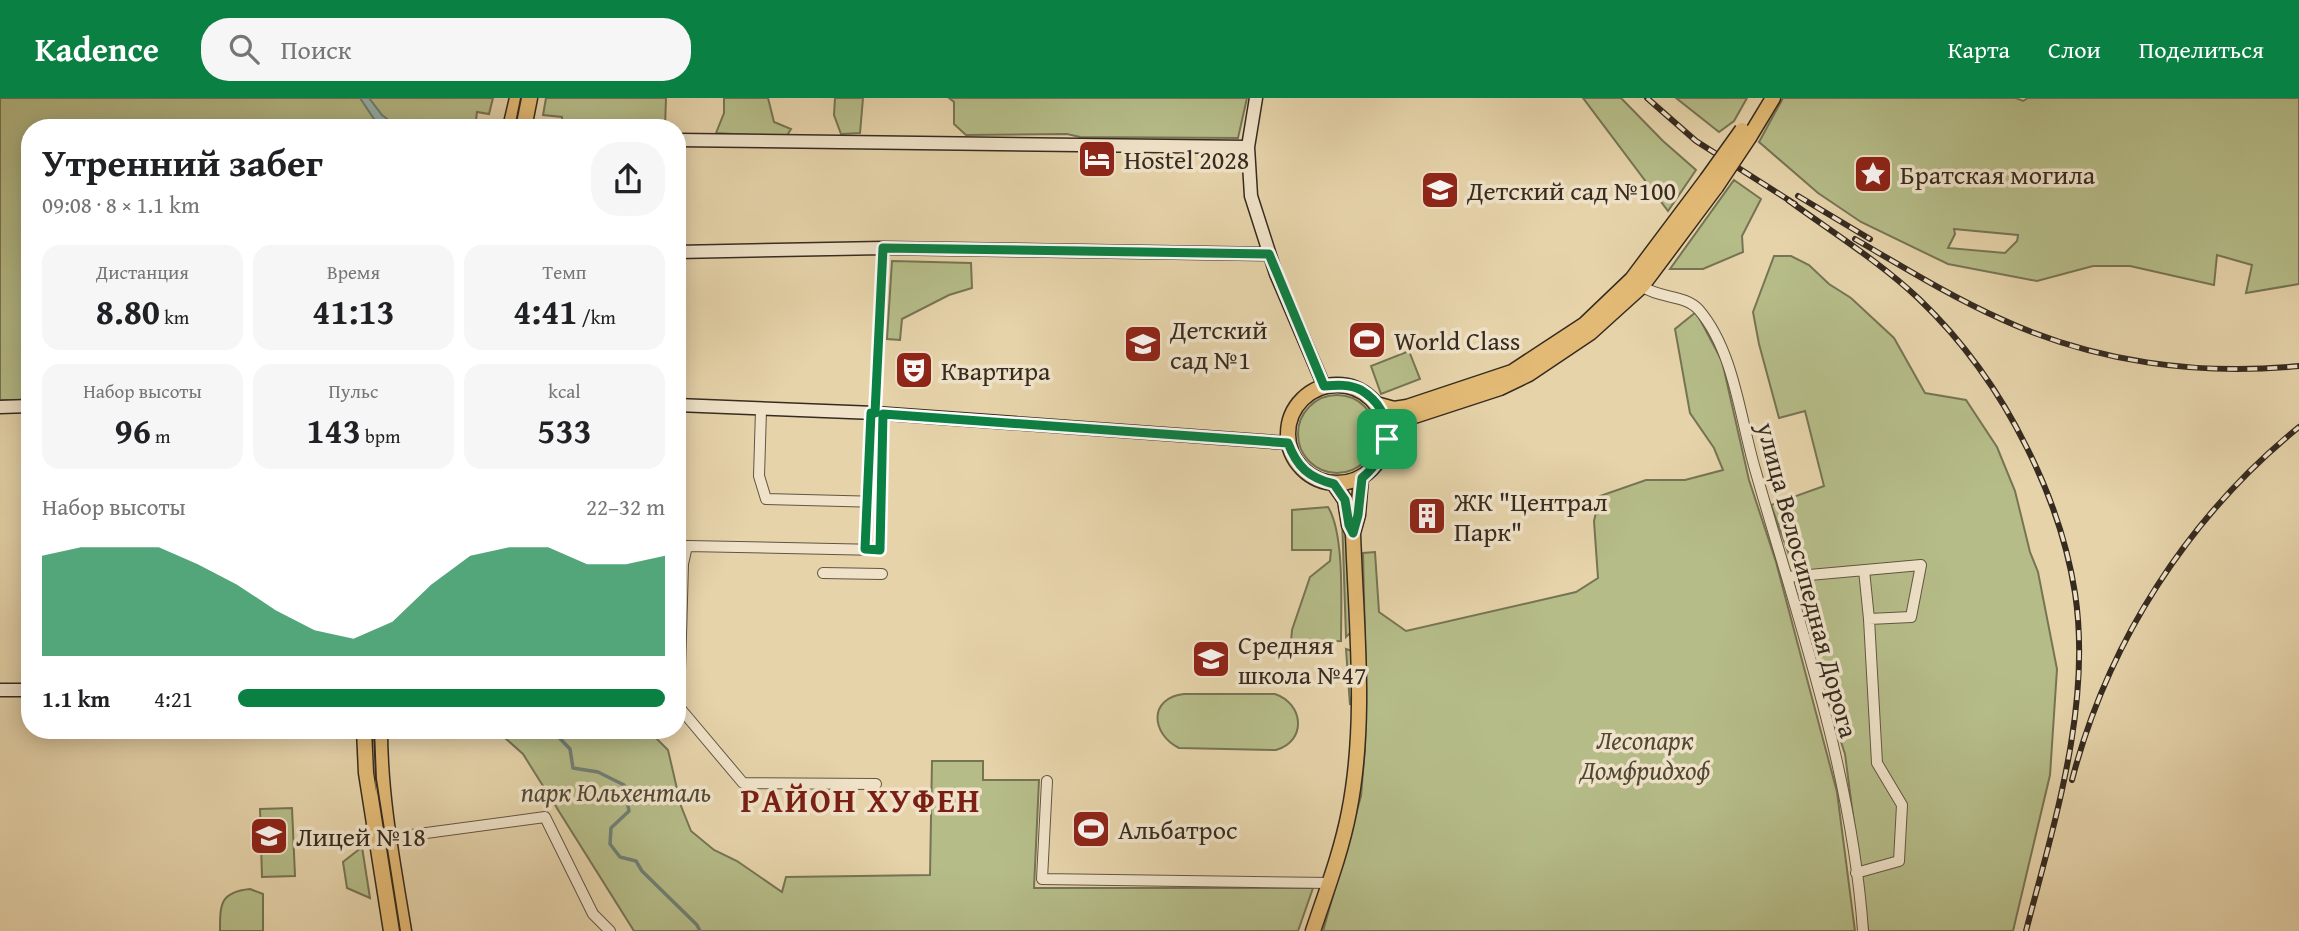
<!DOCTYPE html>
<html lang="ru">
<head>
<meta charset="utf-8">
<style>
  :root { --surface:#fff; --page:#f6f6f6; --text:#202124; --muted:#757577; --accent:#0b8043 }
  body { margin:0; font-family:"Gentium Book Plus",serif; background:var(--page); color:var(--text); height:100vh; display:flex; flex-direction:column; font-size:26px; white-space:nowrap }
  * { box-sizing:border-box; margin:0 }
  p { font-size:23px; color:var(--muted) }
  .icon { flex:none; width:38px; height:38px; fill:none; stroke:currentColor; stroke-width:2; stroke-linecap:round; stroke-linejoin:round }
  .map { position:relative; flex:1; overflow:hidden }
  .panel { position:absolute; left:21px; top:21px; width:665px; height:620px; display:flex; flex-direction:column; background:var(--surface); border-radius:28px; box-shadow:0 4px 18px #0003 }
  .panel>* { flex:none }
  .pin { position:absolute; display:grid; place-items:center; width:60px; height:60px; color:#fff; margin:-30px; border-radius:14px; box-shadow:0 4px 10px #0006 }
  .round { display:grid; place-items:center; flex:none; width:74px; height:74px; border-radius:28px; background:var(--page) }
  .headline { display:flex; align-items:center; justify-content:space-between; height:119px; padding:0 21px }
  h1 { font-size:38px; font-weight:700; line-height:52px }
  .stats { display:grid; grid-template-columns:repeat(3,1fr); gap:10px; height:119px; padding:7px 21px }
  .stats div { display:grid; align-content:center; border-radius:18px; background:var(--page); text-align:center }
  .stats b { font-size:35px; font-weight:700 }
  .stats small { font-size:19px; font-weight:400 }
  .stats p { font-size:19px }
  .chart { height:196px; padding:14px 21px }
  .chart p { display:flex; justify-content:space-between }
  .chart svg { width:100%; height:126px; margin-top:7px; fill:var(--accent); opacity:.7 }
  ul { padding:0 21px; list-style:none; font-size:23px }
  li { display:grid; grid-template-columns:112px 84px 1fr; align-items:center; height:52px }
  li i { height:18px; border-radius:9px; background:var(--accent) }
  header { display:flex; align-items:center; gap:42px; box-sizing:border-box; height:98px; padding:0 35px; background:var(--accent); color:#fff }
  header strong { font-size:33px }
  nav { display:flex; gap:38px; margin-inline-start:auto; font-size:24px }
  .search { width:490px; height:63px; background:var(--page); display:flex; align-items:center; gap:18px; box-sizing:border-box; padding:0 24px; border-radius:28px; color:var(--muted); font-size:26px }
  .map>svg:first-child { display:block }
</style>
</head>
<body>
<header>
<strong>Kadence</strong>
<div class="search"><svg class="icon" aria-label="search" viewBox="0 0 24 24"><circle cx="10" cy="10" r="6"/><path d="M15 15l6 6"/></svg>Поиск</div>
<nav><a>Карта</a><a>Слои</a><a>Поделиться</a></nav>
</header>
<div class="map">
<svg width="2299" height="833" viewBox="0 0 2299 833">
  <rect width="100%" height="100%" fill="#e6d3aa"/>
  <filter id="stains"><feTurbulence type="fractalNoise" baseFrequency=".00286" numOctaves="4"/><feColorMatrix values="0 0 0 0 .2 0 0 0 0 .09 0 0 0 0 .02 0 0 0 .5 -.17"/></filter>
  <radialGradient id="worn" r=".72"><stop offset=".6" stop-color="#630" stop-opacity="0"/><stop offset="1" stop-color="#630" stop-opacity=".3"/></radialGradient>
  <path fill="#b5bc88" stroke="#767454" stroke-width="2" fill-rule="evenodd" d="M0,0H493L489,16L477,14L475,30H30V302H0Z
    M546,0H666L665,30H562V19L543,17Z
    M724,0H768L774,24L791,31L786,39L716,35L724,15Z
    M835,0H863L860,35L841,36L834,17Z
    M949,0H1247L1238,40L1080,39L1067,36L966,37L954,26V4Z
    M1583,0H1621L1663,43L1696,72L1668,113Z
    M1676,0H1747L1734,23L1719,34Z
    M1783,0H2016L2023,3L2028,0H2299V186L2246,195L2252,167L2217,157L2214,187L2130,168H2093L2037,183L1948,166L1861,124L1818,95L1759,44ZM1954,131L2018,137V138L2017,143L2005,155L1948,150L1955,136Z
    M1734,82L1761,101L1742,138L1743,154L1703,171H1670Z
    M1774,158H1791L1809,167L1829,186L1851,200L1894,240L1925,295L1966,302L1997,349L2015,393L2030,454L2038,474L2057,571L2050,677L2013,833H1868L1845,656L1832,616L1797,479L1771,407L1824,388L1805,313L1779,320L1759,246L1753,214Z
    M892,163L971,165L972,190L949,197L902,221L900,242L887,241Z
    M1696,214L1722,263L1749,382L1776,464L1837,694L1855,833H1323L1361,698L1365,650L1366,587L1363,455L1375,454L1379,514L1406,533L1576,494L1598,480L1594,423L1600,398L1646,382H1685L1723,372L1714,350L1690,315L1675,231Z
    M1409,253L1420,281L1381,296L1371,268Z
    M1298 336a39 39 0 1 1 78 0a39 39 0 1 1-78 0Z
    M1328,409C1345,436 1341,510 1341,543L1291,544L1292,532L1310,479L1330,463L1331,452H1292V412Z
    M1344,418L1353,532L1346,539L1342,419Z
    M1346,551L1352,553L1353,593L1350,607Z
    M1184,596H1275C1304,606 1307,643 1276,652L1179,650C1151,636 1148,600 1184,596Z
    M496,632H641L656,640L668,652L681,708L691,733L714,752L737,763L782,794L786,779L930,777L932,663H983V682H1039L1034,790H1313L1298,833H634L523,656Z
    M292,710L295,778L262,779L260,711Z
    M362,749L370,800L347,790L343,764Z
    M250,791L263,796V833H220C220,806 220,794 250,791Z"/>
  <path fill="#97b7af" stroke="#707f76" stroke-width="2" d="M360,0H369L382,17L399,30H380Z"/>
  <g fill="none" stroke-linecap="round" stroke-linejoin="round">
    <path stroke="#707f76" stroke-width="3.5" d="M552,632L570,651L573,670L598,674L624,687L629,713L611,730L610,746L620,759L636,763L642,773L697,827L700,833"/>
    <defs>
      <path id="street" d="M1642,188C1659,201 1685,196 1699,212C1734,253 1740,320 1755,371C1798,522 1852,674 1863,833
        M761,312L759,378L766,401L881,404
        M875,315L883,150
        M865,451L871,315
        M1864,472L1869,521
        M823,475L882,476
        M1787,479L1921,467L1911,519L1869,521L1877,665L1902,707L1899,763L1856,775
        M1047,683L1042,781L1330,785
        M876,686L743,685L679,609L683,466L687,448L880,452L883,315
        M389,740L545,719L593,816L610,833"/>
      <path id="secondary" d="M1256,0L1248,49L1251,98L1276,176L1324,288
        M677,42L1248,49
        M677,154L883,150L1269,156
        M677,307L875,315L1288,345
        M0,309L30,308
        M0,592H30"/>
      <path id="primary" d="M510,30L517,0
        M524,30L530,0
        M1750,38L1773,0
        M1288 336a49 49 0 1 1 98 0a49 49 0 1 1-98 0Z
        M1376,306L1394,311L1407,309L1512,274L1585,226L1632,181L1707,81
        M1387,341L1392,330L1399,323L1500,290L1529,276L1590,235L1642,188L1716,89
        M1334,386L1345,402L1349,427L1353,435
        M364,632L366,675L391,833
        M380,632C380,700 393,766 404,833
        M1313,833C1326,794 1341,755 1349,714C1367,623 1356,527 1353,435L1358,417L1361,380"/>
    </defs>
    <use href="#street" stroke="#625542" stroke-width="12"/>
    <use href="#secondary" stroke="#362b20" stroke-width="15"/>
    <use href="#primary" stroke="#362b20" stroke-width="17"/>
    <use href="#street" stroke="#efe2c8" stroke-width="10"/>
    <use href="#secondary" stroke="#efe2c8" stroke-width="12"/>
    <use href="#primary" stroke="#e3ba75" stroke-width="14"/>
    <path stroke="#362b20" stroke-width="2" d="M515,30L521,0
      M374,632L376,681L400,833"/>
    <defs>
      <path id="rail" d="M1647,0L1696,43L1795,106
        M1798,98L1870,141
        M1788,102C1832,134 1880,164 1919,201C1963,243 2000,295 2027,350C2050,396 2067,444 2075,495C2092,608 2054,725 2026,833
        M1855,141C1903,169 1950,198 2001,221C2094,264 2198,278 2299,268
        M2072,682C2108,544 2188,419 2299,329"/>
    </defs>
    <use href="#rail" stroke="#362b20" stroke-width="6"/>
    <use href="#rail" stroke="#efe2c8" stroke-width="3.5" stroke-dasharray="10" stroke-linecap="butt"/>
    <defs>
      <path id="primary-bridge" d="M1707,81L1742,32
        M1716,89L1750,38"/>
    </defs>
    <use href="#primary-bridge" stroke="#362b20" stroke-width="17" stroke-linecap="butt"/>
    <use href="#primary-bridge" stroke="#e3ba75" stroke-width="14"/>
  </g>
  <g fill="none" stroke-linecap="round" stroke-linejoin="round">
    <defs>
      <path id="route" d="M883,150L1269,156L1324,288C1336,287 1350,286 1361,292C1398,315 1391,356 1362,380L1358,417L1353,435L1349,427L1345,402L1334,386C1309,380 1297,369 1288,345L883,316L880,452L865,451L871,315H875Z"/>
    </defs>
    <use href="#route" stroke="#fff" stroke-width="14"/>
    <use href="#route" stroke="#0b8043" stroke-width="9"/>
  </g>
  <defs>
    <symbol id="hotel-square" viewBox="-11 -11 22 22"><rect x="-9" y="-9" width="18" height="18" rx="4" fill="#8f2418" stroke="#efe2c8"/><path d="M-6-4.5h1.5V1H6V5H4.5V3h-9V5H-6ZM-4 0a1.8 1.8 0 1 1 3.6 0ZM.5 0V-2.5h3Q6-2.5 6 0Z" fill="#fff"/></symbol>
    <symbol id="sight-square" viewBox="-11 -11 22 22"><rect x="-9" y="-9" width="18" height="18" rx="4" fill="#8f2418" stroke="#efe2c8"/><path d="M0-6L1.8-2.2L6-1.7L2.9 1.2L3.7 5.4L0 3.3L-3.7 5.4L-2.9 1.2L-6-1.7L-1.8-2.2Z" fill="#fff"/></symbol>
    <symbol id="school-square" viewBox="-11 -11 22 22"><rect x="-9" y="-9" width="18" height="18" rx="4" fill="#8f2418" stroke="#efe2c8"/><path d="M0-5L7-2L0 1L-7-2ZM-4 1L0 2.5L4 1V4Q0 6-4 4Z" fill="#fff"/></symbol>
    <symbol id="stadium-square" viewBox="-11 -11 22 22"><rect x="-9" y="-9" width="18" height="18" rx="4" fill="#8f2418" stroke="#efe2c8"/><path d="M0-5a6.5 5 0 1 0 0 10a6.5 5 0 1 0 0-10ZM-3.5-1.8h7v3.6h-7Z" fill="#fff"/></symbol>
    <symbol id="theatre-square" viewBox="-11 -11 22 22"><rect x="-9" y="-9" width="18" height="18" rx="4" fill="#8f2418" stroke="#efe2c8"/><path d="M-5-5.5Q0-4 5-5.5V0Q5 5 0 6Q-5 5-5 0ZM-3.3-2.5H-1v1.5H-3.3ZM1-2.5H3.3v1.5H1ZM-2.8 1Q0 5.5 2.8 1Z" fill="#fff"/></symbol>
    <symbol id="building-square" viewBox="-11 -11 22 22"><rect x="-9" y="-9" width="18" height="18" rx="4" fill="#8f2418" stroke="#efe2c8"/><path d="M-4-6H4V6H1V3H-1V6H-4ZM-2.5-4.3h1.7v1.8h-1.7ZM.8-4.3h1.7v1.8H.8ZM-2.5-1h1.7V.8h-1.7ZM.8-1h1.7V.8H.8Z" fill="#fff"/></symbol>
  </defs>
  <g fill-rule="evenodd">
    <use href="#hotel-square" x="1075" y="39" width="44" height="44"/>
    <use href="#sight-square" x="1851" y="54" width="44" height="44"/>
    <use href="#school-square" x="1418" y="70" width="44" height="44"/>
    <use href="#stadium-square" x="1345" y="220" width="44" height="44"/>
    <use href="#school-square" x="1121" y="224" width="44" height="44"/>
    <use href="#theatre-square" x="892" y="250" width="44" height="44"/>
    <use href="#building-square" x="1405" y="396" width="44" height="44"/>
    <use href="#school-square" x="1189" y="539" width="44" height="44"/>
    <use href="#stadium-square" x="1069" y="709" width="44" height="44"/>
    <use href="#school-square" x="247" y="716" width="44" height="44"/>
  </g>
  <g text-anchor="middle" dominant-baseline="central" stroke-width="7" stroke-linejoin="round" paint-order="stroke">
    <g font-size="26" fill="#362b20" stroke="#efe2c8" text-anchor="start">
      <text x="1124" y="61">Hostel 2028</text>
      <text x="1900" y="76">Братская могила</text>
      <text x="1467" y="92">Детский сад №100</text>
      <text x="1170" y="231">Детский<tspan x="1170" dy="30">сад №1</tspan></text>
      <text x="1394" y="242">World Class</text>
      <text x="941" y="272">Квартира</text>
      <text x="1454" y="403">ЖК "Централ<tspan x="1454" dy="30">Парк"</tspan></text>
      <text x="1238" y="546">Средняя<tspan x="1238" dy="30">школа №47</tspan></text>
      <text x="1118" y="731">Альбатрос</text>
      <text x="296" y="738">Лицей №18</text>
    </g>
    <g font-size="26" fill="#362b20" stroke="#efe2c8">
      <text transform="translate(1808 482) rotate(75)">улица Велосипедная Дорога</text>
    </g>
    <g font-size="26" font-style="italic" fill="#4f4835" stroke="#efe2c8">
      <text x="1645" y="641">Лесопарк<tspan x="1645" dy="30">Домфридхоф</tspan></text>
      <text x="616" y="693">парк Юльхенталь</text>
    </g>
    <g font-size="33" font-weight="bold" letter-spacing="2" fill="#7a1f14" stroke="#efe2c8">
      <text x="861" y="702">РАЙОН ХУФЕН</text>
    </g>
  </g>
  <rect width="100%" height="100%" filter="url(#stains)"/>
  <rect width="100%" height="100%" fill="url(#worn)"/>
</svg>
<div class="pin" style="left:1387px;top:341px;background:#1e9e55"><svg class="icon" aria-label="arrive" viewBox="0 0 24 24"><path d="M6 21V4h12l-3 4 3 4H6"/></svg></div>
<section class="panel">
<div class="headline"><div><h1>Утренний забег</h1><p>09:08 · 8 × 1.1 km</p></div><a class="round"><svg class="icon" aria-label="share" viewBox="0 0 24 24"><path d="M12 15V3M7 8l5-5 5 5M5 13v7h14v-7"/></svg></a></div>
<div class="stats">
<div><p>Дистанция</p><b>8.80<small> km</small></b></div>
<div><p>Время</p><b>41:13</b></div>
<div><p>Темп</p><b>4:41<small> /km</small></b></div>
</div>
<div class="stats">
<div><p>Набор высоты</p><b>96<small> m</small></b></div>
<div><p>Пульс</p><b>143<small> bpm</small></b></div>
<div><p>kcal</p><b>533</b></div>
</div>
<div class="chart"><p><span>Набор высоты</span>22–32 m</p>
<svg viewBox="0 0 160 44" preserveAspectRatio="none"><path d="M0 44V9L10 6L20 6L30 6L40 12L50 19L60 28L70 35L80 38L90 32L100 19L110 9L120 6L130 6L140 12L150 12L160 9V44z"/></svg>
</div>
<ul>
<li><b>1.1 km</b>4:21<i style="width:100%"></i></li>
</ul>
</section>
</div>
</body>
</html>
